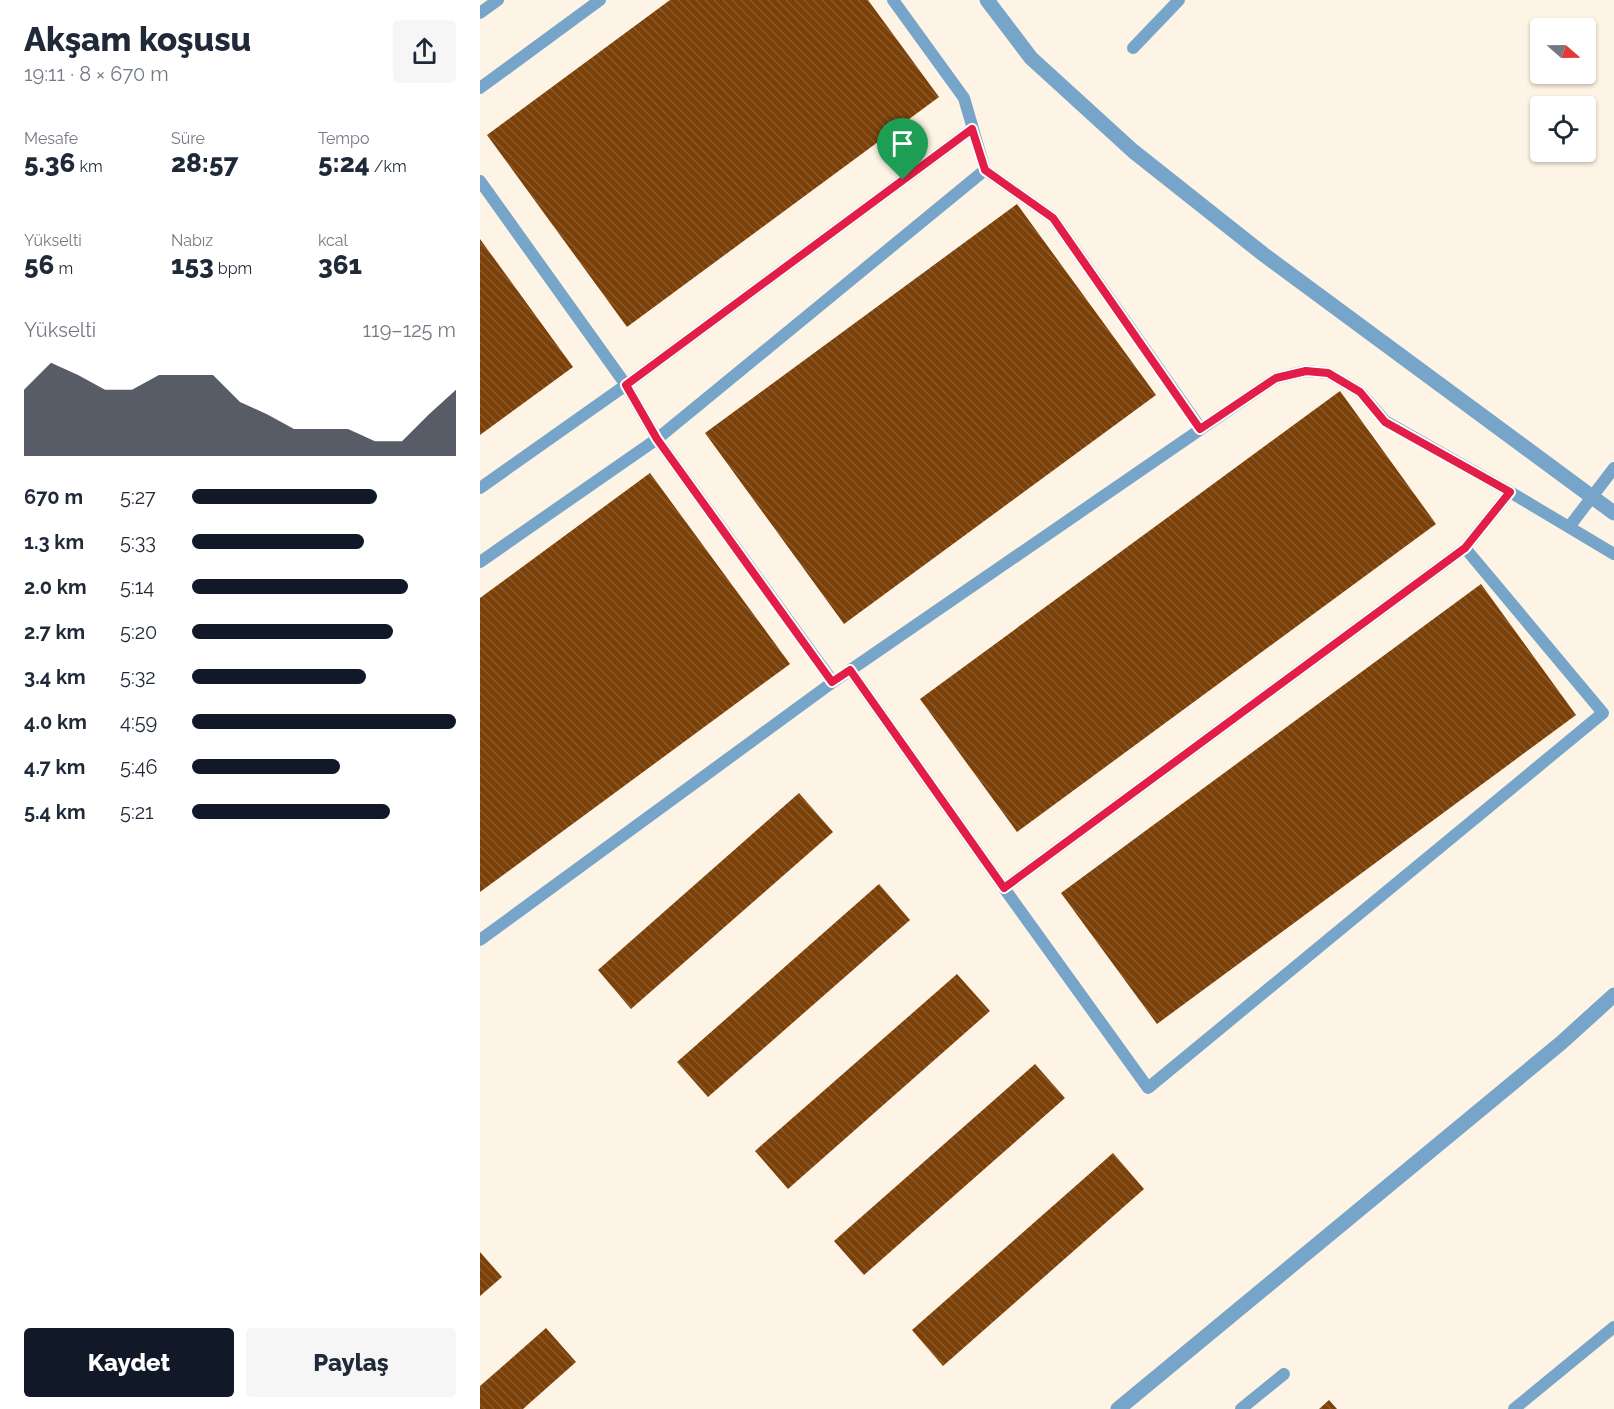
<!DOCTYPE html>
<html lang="tr">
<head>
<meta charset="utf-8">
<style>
  :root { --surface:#fff; --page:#f6f6f7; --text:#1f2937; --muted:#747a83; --accent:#111827 }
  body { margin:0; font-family:Raleway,sans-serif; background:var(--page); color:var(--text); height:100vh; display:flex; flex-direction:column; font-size:22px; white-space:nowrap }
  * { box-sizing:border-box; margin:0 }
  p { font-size:20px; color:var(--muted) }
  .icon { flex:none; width:33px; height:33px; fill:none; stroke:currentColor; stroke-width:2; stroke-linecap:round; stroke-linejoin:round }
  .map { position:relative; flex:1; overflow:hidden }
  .panel { display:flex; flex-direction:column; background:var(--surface); width:480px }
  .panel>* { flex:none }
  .needle { width:39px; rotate:110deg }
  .tools { position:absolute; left:1050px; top:18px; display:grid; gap:12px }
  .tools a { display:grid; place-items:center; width:66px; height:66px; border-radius:6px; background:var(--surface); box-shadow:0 2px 4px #0004; font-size:30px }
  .pin { position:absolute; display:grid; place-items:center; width:51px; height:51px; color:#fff; margin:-62px -26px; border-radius:50% 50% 50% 0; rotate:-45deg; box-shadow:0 0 6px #0007 }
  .pin .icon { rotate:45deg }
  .round { display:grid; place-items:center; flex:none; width:63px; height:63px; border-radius:6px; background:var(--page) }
  .head { display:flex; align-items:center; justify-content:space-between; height:102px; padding:0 24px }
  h1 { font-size:33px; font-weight:800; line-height:45px }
  .metrics { display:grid; grid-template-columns:repeat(3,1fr); gap:9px; height:102px; padding:6px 24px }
  .metrics div { display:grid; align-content:center }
  .metrics b { font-size:26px; font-weight:800 }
  .metrics small { font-size:16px; font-weight:400 }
  .metrics p { font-size:16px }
  .chart { height:168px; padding:12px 24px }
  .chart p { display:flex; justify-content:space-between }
  .chart svg { width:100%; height:108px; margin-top:6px; fill:var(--accent); opacity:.7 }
  .cta { display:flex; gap:12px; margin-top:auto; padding:12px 24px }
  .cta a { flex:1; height:69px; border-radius:6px; background:var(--accent); color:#fff; font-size:24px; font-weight:800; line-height:69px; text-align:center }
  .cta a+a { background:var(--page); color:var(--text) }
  ul { padding:0 24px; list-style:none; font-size:20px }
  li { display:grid; grid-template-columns:96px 72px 1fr; align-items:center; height:45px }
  li i { height:15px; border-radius:8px; background:var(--accent) }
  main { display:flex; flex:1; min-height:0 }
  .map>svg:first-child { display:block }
</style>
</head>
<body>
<main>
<section class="panel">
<div class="head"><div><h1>Akşam koşusu</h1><p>19:11 · 8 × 670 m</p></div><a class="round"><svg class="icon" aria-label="share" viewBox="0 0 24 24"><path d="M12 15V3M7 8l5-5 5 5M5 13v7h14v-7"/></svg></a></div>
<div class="metrics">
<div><p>Mesafe</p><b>5.36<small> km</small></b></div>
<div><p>Süre</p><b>28:57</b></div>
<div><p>Tempo</p><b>5:24<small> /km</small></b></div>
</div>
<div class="metrics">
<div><p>Yükselti</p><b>56<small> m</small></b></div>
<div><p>Nabız</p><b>153<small> bpm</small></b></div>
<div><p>kcal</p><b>361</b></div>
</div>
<div class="chart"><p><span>Yükselti</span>119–125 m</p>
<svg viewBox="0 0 160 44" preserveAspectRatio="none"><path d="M0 44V17L10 6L20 11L30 17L40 17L50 11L60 11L70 11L80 22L90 27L100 33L110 33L120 33L130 38L140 38L150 27L160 17V44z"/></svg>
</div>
<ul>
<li><b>670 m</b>5:27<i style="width:70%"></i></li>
<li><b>1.3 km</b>5:33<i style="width:65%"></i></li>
<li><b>2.0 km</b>5:14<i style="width:82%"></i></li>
<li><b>2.7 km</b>5:20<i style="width:76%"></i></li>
<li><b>3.4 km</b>5:32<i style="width:66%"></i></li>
<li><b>4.0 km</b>4:59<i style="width:100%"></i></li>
<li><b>4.7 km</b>5:46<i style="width:56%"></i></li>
<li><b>5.4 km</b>5:21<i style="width:75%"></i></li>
</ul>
<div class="cta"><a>Kaydet</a><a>Paylaş</a></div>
</section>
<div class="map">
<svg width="1134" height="1409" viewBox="0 0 1134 1409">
  <defs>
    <pattern id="building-back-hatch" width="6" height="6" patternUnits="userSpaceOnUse" patternTransform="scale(1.5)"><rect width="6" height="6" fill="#7c4109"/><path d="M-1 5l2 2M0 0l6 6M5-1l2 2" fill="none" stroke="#895a2c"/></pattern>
  </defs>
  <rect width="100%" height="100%" fill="#fef4e5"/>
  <path fill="url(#building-back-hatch)" d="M190,0H388L459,97L147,327L7,135Z
    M537,204L676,395L364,624L225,433Z
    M0,239L93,367L0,435Z
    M860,391L956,524L537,832L440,699Z
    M170,473L310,664L0,892V598Z
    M1001,584L1096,715L677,1024L581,893Z
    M319,793L353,832L151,1009L118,970Z
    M399,884L430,920L228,1097L197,1062Z
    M477,974L510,1011L308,1189L275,1151Z
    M555,1064L585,1098L384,1275L354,1241Z
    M633,1153L664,1189L463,1366L432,1330Z
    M0,1252L22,1277L0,1296Z
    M66,1328L96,1362L43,1409H0V1386Z
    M849,1400L857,1409H839Z"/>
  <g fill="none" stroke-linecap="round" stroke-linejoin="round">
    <path stroke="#76a5c9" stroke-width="12" d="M0,13L18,0
      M653,48L699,0
      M0,88L120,0
      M0,181L146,385L177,439L353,682
      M721,429L796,378L826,371L848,373L880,392L905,421L1030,492L1134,554
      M0,488L146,385L492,129
      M1089,527L1134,468
      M0,562L177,439L505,170
      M370,670L524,888L668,1088L1123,713L985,548
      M524,888L985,548L1030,492
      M0,940L353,682L721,429L573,218L505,170L484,98L413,0
      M761,1409L804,1374
      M1034,1409L1134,1327"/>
    <path stroke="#76a5c9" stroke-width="15" d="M638,1409L1081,1043L1134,995"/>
    <path stroke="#76a5c9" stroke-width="15" d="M507,0L551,58L653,151L783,254L1134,513"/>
  </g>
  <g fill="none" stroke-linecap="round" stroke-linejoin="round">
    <defs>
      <path id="route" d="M492,129L505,170L573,218L720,429L796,378L826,371L848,373L880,392L905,422L1030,492L985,548L524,888L370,670L352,682L177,439L146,385Z"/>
    </defs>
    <use href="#route" stroke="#fff" stroke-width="12"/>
    <use href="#route" stroke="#e11d48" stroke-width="8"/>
  </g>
</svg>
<div class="tools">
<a><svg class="needle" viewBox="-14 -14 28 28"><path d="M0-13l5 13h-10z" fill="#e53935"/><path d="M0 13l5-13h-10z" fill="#747a83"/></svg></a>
<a><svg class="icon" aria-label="locate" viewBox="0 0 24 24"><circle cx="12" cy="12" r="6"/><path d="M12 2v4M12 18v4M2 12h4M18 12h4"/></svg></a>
</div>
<div class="pin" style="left:423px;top:180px;background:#1e9e55"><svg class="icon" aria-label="arrive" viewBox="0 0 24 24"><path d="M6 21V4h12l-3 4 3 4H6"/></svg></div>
</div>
</main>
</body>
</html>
